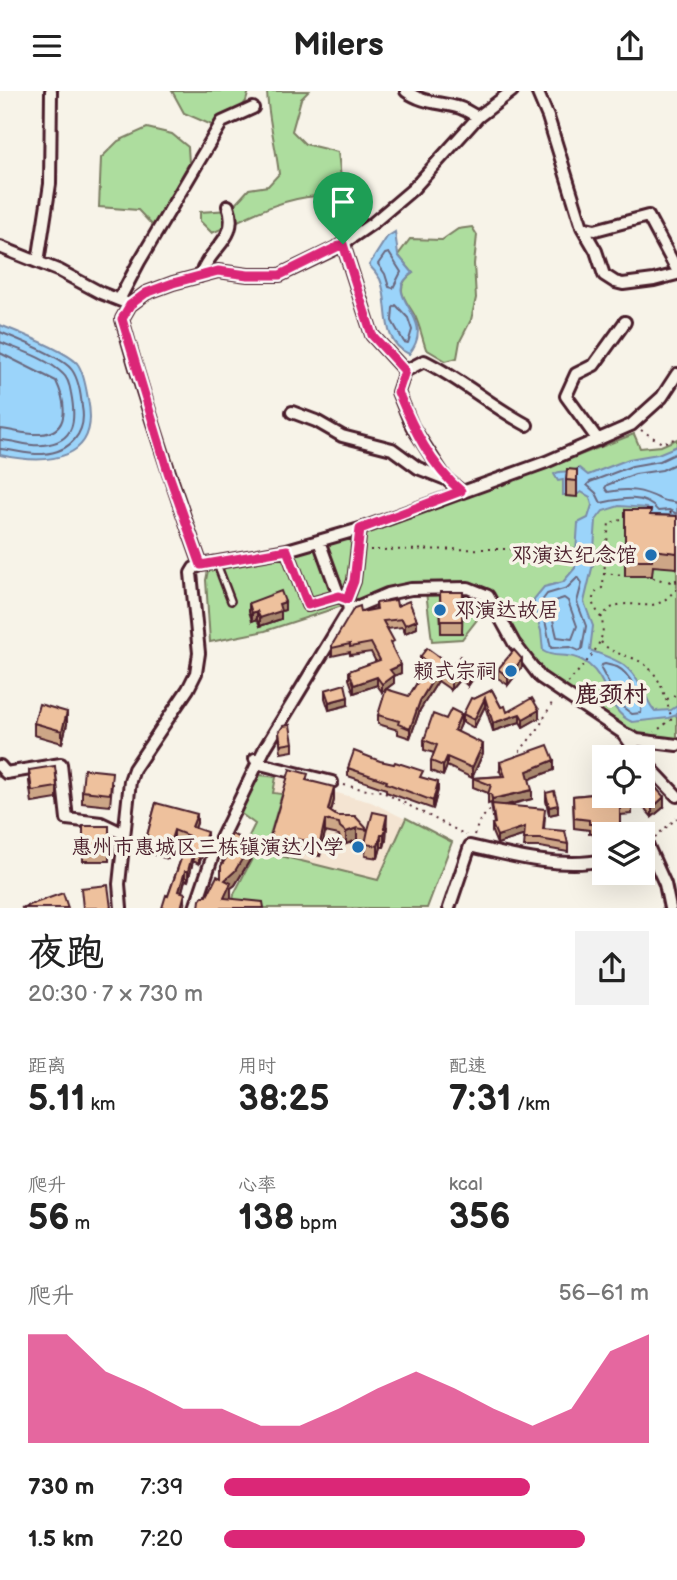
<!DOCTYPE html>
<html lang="zh">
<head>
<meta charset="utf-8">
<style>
  :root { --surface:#fff; --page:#f2f2f2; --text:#222; --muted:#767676; --accent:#db2777 }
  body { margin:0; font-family:"Balsamiq Sans","LXGW WenKai TC",sans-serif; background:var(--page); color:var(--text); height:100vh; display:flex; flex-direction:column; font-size:26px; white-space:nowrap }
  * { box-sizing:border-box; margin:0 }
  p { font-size:23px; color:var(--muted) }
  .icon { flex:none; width:38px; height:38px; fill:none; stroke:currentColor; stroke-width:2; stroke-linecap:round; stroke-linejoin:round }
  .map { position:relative; height:817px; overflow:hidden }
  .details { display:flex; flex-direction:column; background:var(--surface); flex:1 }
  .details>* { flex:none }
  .fabs { position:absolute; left:592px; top:654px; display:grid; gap:14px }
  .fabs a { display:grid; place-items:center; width:63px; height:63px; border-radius:0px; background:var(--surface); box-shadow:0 7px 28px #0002; font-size:35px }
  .pin { position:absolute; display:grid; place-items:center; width:60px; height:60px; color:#fff; margin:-72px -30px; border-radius:50% 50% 50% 0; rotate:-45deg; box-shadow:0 0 7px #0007 }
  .pin .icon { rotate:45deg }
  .round { display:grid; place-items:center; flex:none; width:74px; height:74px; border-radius:0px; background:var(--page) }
  .overview { display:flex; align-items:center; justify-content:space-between; height:119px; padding:0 28px }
  h1 { font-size:38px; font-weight:800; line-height:52px }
  .stats { display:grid; grid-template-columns:repeat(3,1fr); gap:10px; height:119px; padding:7px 28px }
  .stats div { display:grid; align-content:center }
  .stats b { font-size:35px; font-weight:800 }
  .stats small { font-size:19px; font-weight:400 }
  .stats p { font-size:19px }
  .chart { height:196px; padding:14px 28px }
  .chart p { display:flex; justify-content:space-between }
  .chart svg { width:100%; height:126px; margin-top:7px; fill:var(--accent); opacity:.7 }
  ul { padding:0 28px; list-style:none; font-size:23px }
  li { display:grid; grid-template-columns:112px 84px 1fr; align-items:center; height:52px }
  li i { height:18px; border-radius:9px; background:var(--accent) }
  header { display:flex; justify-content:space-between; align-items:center; height:91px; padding:0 28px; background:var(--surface); font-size:32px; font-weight:800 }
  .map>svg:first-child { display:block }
</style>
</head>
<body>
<header><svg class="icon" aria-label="menu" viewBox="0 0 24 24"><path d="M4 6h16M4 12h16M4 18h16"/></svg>Milers<svg class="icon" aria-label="share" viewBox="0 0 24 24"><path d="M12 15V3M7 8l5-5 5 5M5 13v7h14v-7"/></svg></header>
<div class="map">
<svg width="677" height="817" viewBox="0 0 677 817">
  <rect width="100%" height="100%" fill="#f7f3e8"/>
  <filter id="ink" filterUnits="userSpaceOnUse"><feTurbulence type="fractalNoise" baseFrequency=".0143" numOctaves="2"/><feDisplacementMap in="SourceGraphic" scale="14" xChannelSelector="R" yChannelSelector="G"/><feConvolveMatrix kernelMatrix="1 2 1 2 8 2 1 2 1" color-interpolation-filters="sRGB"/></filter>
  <g filter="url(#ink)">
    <path fill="#f4e4d2" d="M276,686L371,711L452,751L427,817L265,761L281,704L273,702Z"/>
    <path fill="#addd9e" stroke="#7c7e64" stroke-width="2" d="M172,0H249L246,10L227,34L214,35L184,22Z
      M267,0H309L301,8L292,40L305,53L338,61L344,114L330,119L316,105C278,108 246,127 212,142L200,130V121L230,119L249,98L268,95L279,83C276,55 268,28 267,0Z
      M147,37L172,43L188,56L189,72L154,136L138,119L99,116L101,67L118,50Z
      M472,136L477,144L474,173L476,207L471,229L460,250L457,267L446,270L426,258C422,247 420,235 415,225C407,210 391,197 413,182L398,164L410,148L442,149L458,138Z
      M634,343L640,357L661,355L677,348V653L634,645L540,586L487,516L462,548L432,550L426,501L364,514L342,515L265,540L210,551L206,489L209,474L368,440L539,380Z
      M260,684L276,686L273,702L282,703L265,761L378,789L406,727L452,751L427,817H232L234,803L253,766L243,757L255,733L240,722Z"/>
    <path fill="#9bd4fa" stroke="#7b8ca7" stroke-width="2" d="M395,141L398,164L413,182C377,205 440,225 409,263C378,249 391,213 380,188C377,183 373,178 369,174L387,146Z
      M0,234C18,241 64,259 77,272C84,281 86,297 88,308C101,371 47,374 0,364Z
      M677,355V431L649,428L650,420L646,417L619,415L603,420L596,429L593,473L584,511L593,535L590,559C617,570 627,570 642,597C647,605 648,613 655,620L671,619L677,615V624L668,627L632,631C606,619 609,590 589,574C571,559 556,569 543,560L541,540L534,517V508L544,496L563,491L575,477L578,432L588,427L592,414L590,406L581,401L577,404H563V389L558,390L554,383C561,378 569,383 579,377L588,384L629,368L658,363Z"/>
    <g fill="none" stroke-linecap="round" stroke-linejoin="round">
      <path stroke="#6a677e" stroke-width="2" d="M389,162L401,181L393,197L389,196L385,183L378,173L385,163Z
        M396,214L408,227L412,239L408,252L404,251L392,230L393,217Z
        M0,241C15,247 64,267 72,279C79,289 81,304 82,316C87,342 70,361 43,363C29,364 14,359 0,358
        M0,251C20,259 48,268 63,283C68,287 70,296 71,302C76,328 76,351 43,354C29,356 14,349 0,349
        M0,262L56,290C66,311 71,342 40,343C27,344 13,339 0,338
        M677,362L660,370L632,375L590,391L587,394L596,402L601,412C620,408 644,402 658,420L669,419L677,423
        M677,372L662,379L635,383L607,394L605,397L608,401C629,397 642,399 660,408C665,411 672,410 677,412
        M578,486L582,492L577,511L586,535L582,558L579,560L570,556L551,557L541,511L547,503L567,497Z
        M564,507L568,510L577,535L572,548L557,546L550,516L552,511Z
        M605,573C609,574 613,575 617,576C630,582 643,609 641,622L632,623L620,614L601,578L602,574Z"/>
      <defs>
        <path id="lane" d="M217,473L231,510"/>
        <path id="street" d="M406,0C422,12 438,11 457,16C464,17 471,23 478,26
          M537,0L548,26L582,136L596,160L604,184L615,191L623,193L654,189L677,183
          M582,136L595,139L648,125L677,179
          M343,153L372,244L405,280L398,301L412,335L446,388
          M0,156L60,180L101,202L124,211
          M38,171L50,93L51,0
          M200,185C210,155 240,148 228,115
          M119,209L139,171L222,31L253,17
          M405,280L424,270C461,288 491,315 527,334
          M292,321L316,330L342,345L392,358L418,377L446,388L461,400
          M598,349L566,305L576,283L594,274L625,231
          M319,450L339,505L347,508L349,519
          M287,459L308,514L339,505
          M201,474C172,393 145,311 122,228L130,214L146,202L173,192L218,180L248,184H280L338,156L373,132L413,98L478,26L512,0
          M347,508L354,490L360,438
          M623,642L641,667
          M255,668L264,674L332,691
          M642,668L677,705
          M0,675L6,682L61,673L67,728L101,732L124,743
          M642,755L647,753L665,793L670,817
          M121,817L119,793L130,690L134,678L188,598L196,582L199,562L191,482L194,477L201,474L287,459L360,438L546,371L631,334L662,306L677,283
          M195,817L213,764L265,657L349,519L387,503L411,498L468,497L488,505L514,552L540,586L623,642L637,649L677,654
          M449,817L470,755C512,765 561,778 604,769"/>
      </defs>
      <use href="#lane" stroke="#4a1f2b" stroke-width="10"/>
      <use href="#street" stroke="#4a1f2b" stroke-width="16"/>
      <path stroke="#4a1f2b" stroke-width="2" stroke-dasharray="2 5" stroke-linecap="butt" d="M641,339L662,352L677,347
        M665,426L670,421L673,426
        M370,459L624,457
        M604,482C624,485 650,483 666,491
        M677,489L666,491L676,490L677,493
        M601,527C618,502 641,520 659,512C665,510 672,502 677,498
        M601,551C609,560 619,563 630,566C661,577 663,601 672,628L655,641
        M568,592C581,576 608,553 602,530C600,522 594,518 592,510L595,502L602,497L603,493L609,432L626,428
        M667,608L673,606L677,599
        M515,666L538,638L553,610
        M498,688L500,677
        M344,694L367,699L381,700L466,744
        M474,744L480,729L492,717
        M655,746L677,727"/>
      <use href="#lane" stroke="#f7f3e8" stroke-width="5"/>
      <use href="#street" stroke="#f7f3e8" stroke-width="10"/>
    </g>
    <path fill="#cda687" stroke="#4a1f2b" stroke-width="2" d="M577,379V406L566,405V389Z
      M625,419L651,424L677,425V477L653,475L652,485H625Z
      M440,501H463L462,542H441Z
      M249,512L285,519L281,520V528L260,535L257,528L252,530L249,520Z
      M376,512L397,515L417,537L405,542L402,536L387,538L401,582L394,585V592L382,601L377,594L354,602L349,588V580L376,571L371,561L350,564V561L332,565V554L361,521L376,518Z
      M420,566L452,575L475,585L468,595L460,588L451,599L438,590L420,619L410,647L398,643V639L378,633V624L409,605L425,579L420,575Z
      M522,576L508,594L498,587V578Z
      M325,599L348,614L329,619L325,607Z
      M492,599L501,616L507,621L539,627L523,636L520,631L493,640L485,615L474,637L463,631V623L474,608Z
      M34,632L67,633L62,652L34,644Z
      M461,633L457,641L483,662L472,687L447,675L443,685L431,680V670L434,662L424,659V649Z
      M279,641L293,652V660L281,662Z
      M500,671L554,679L529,688L532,708L505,715L545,726L544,738L568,753V761L540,756H524L525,744L497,753L492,741V733H494L491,712L488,713V702L473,696V687L502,685L500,680Z
      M348,677L423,687L438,699L433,718L386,701V698L348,685Z
      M29,679L57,696V708L32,712L29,691Z
      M308,689L334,709L331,721L337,725L368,739L387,736L386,749L384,756H381L378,767L365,765L366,751L357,749L346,753L340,748L339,744L325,741L320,765L289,759L288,763L270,758V746Z
      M112,693L110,715L82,712V700Z
      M546,702L558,722L549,724L546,710Z
      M603,702L632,714V723L620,724V742L589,743V739L574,737L573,705Z
      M634,705H642L664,716L652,726Z
      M156,712L197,732L195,737L207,751L199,773L193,770L188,790L185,789L182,801L185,811L168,805L186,753L174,749L168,768L145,761V752Z
      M83,735H109V770H83Z
      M223,761L251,767L235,794L231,797V806L221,787Z"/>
    <path fill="#a7876e" stroke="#4a1f2b" stroke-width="2" d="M285,511V519L281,520V528L260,535V527L279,513Z
      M257,520V528L252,530V522Z
      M417,529V537L405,542V534Z
      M522,568V576L508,594V586Z
      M401,574V582L394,585V592L382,601V593L390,579Z
      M475,576V585L468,595V585Z
      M460,579V588L451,599V590Z
      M438,580V590L420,619L410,647V638L420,610Z
      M377,586V594L354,602V594Z
      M348,606V614L329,619V611Z
      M485,607V615L474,637V629Z
      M539,619V627L523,636V628Z
      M67,621V633L62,652V640Z
      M461,623V633L454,649V639Z
      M520,623V631L493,640V632Z
      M483,653V662L472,687V677Z
      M447,666V675L443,685V675Z
      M554,669V679L527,689V680Z
      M438,691V699L433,718V710Z
      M334,696V709L328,731V719Z
      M532,699V708L493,717L492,713V718V708Z
      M664,706V716L652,726V717Z
      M558,714V722L549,724V716Z
      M197,723V732L192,746V736Z
      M387,724L386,749L384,756V737Z
      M325,729V741L320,765V752Z
      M525,736V744L497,753V745Z
      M357,737V749L346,753V741Z
      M174,739V749L168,768V758Z
      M207,741V751L199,773V763Z
      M381,744V756L378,767V755Z
      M251,753V767L235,794L231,797V806L226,817H224L225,789Z
      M193,761V770L188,790V780Z
      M185,780V789L179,810V800Z
      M185,802V811L184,817H181Z"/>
    <path fill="#eec19d" stroke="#4a1f2b" stroke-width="2" d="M567,378L577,379V390L566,389Z
      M625,419H651L650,424L677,425V462L653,459L652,469H625Z
      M281,500L285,511L279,513L281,520L260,527L257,520L252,522L249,512Z
      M440,501H463L462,530H441Z
      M396,509L397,515L409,510L417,529L405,534L402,528L383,530L394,550L390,552L401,574L390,579L394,584L382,593L377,586L354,594L349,580L380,569L371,552L350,556V553L332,557V554L354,517L360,515L361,521L377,518L376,512Z
      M427,557L452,575L460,565L475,576L468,585L460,579L451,590L438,580L420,610L410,638L398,633L399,630L378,624L386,598L409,605L429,572L420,566Z
      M514,559L522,568L508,586L498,578Z
      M345,593L348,606L329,611L325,599Z
      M492,599L501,616L505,615L507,621L532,607L539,619L523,628L520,623L493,632L485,607L474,629L463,623L471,607L474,608Z
      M39,613L67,621L62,640L34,632Z
      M451,618L461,623L454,639L483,653L472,677L447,666L443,675L431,670L437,654L424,649L433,623L446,628Z
      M290,634L293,652L281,654L279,641L283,635Z
      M548,654L554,669L527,680L532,699L492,708L491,703H488L491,694L473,687L505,685L500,671Z
      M354,660L380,670L394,673L395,671L423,680L420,686L438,691L433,710L386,692L387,690L348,677Z
      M55,675L57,696L32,700L29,679Z
      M84,678L112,681L110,703L82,700Z
      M290,678L308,683L306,689L334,696L328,719L337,725H355L368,739L373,721L387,724L384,737H386L384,744H381L378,755L365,753L368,739L357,737L346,741L340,736L339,732L325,729L320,752L289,747L288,751L270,746Z
      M642,681L664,706L652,717L642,705Z
      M603,698H604V705H631L632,714L620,715V733H589V729L574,727L573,705L604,702Z
      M554,700L558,714L549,716L546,702Z
      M156,712L197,723L192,736L207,741L199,763L193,761L188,780H185L179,800L185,802L181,817H162L166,804L168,805L189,745L174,739L168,758L145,752Z
      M492,713L545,718L543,738L565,740L568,753L540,748H524L525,736L497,745L492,733L495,732Z
      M83,735H109V758H83Z
      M232,743L251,753L235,780L225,789L231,792L224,807L263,811L264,817H199L200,809L203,805H207L217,785L221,787V775L228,764L223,761Z
      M108,794L111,817H83L81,797Z
      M63,802L68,817H21Z"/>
  </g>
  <g fill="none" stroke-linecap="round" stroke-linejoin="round" filter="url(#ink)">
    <defs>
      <path id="route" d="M343,153L372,244L405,280L398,301C413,337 431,375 461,400L360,438L354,490L347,508L339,505L308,514L287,459L201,474L168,381L122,228L130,214L146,202L173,192L218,180L248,184H280Z"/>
    </defs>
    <use href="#route" stroke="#fff" stroke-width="14"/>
    <use href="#route" stroke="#db2777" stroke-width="9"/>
  </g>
  <g fill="#1f6fb2" stroke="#f7f3e8" stroke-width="2.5">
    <circle cx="651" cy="464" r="7"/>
    <circle cx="440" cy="519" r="7"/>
    <circle cx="511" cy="580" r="7"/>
    <circle cx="358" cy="756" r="7"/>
  </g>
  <g text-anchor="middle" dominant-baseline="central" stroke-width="7" stroke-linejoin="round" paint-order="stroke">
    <g font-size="21" fill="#4a1f2b" stroke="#f7f3e8" text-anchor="end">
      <text x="637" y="464">邓演达纪念馆</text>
      <text x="454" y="519" text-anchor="start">邓演达故居</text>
      <text x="497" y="580">赖式宗祠</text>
      <text x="344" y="756">惠州市惠城区三栋镇演达小学</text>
    </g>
    <g font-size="24" font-weight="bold" fill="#4a1f2b" stroke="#f7f3e8">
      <text x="611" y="603">鹿颈村</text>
    </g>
  </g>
</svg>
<div class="fabs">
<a><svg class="icon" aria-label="locate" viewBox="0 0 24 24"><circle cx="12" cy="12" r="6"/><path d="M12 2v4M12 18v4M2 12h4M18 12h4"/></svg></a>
<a><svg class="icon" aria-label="layers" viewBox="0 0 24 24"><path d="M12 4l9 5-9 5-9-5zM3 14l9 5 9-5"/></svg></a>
</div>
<div class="pin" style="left:343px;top:153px;background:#1e9e55"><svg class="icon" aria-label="arrive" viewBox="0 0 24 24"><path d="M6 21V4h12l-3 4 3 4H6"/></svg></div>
</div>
<section class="details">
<div class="overview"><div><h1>夜跑</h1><p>20:30 · 7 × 730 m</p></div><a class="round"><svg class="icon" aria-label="share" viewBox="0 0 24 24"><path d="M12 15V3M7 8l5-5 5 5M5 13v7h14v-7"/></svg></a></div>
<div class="stats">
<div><p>距离</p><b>5.11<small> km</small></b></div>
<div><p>用时</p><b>38:25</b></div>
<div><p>配速</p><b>7:31<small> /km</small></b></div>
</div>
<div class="stats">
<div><p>爬升</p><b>56<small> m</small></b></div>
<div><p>心率</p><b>138<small> bpm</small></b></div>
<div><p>kcal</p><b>356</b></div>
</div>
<div class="chart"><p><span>爬升</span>56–61 m</p>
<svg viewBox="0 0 160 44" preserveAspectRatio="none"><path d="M0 44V6L10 6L20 19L30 25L40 32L50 32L60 38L70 38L80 32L90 25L100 19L110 25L120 32L130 38L140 32L150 12L160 6V44z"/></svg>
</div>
<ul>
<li><b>730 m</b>7:39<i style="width:72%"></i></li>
<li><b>1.5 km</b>7:20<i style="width:85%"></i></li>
</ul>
</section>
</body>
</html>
